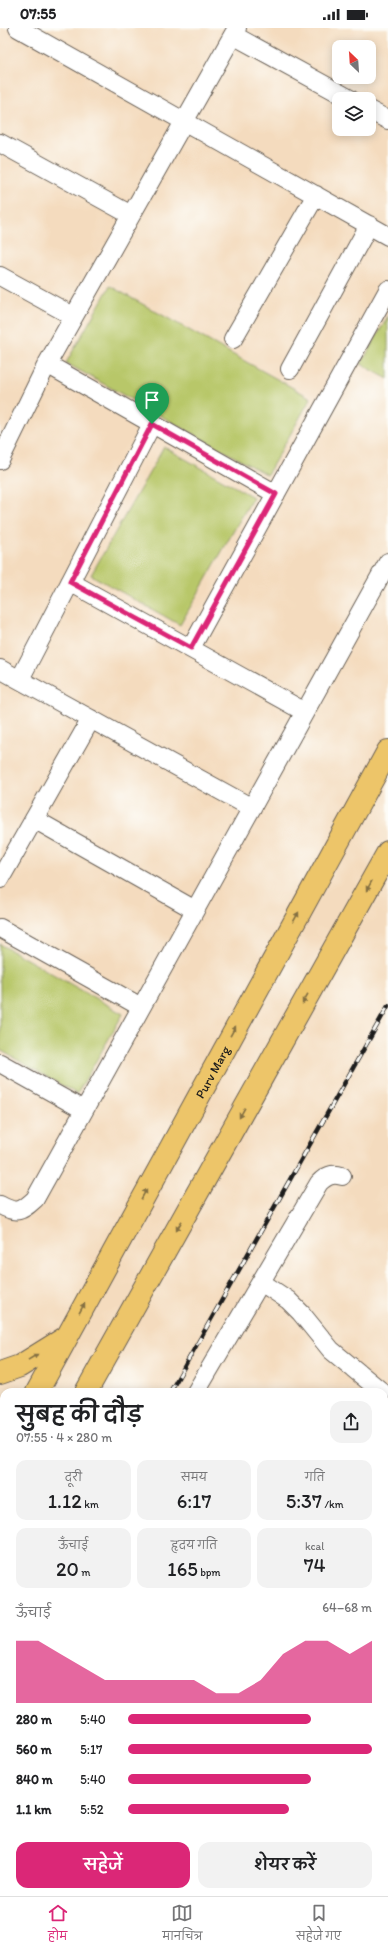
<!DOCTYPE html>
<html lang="hi">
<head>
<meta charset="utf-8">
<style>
  :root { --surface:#fff; --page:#f2f2f2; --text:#202124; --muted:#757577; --line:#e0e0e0; --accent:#db2777 }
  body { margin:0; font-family:Itim,"Playpen Sans Deva",sans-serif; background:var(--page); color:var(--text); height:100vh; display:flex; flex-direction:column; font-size:15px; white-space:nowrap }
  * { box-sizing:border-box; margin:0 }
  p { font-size:13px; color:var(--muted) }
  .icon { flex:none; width:22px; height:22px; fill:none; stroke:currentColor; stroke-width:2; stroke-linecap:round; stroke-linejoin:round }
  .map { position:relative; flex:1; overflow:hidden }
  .sheet { position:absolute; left:0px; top:1360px; width:388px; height:508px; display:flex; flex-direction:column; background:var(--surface); border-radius:12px 12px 0 0; box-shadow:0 2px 10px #0003 }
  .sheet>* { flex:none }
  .needle { width:26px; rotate:335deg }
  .fabs { position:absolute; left:332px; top:12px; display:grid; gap:8px }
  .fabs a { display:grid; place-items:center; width:44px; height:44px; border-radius:8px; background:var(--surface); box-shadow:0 2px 10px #0003; font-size:20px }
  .pin { position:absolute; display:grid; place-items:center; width:34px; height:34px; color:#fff; margin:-41px -17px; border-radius:50% 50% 50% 0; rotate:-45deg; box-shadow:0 0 4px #0007 }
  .pin .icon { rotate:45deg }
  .round { display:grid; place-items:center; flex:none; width:42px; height:42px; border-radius:12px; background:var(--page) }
  .head { display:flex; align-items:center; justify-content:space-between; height:68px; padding:0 16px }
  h1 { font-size:22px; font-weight:600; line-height:30px }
  .metrics { display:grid; grid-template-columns:repeat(3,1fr); gap:6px; height:68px; padding:4px 16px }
  .metrics div { display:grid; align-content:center; border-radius:10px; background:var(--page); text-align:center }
  .metrics b { font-size:20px; font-weight:600 }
  .metrics small { font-size:11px; font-weight:400 }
  .metrics p { font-size:11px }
  .chart { height:112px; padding:8px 16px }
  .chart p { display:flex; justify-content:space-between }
  .chart svg { width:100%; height:72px; margin-top:4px; fill:var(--accent); opacity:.7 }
  .action { display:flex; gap:8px; margin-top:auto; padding:8px 16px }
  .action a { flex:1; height:46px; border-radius:12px; background:var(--accent); color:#fff; font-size:16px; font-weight:600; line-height:46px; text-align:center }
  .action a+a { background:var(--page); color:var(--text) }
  ul { padding:0 16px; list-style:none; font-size:13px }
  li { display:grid; grid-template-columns:64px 48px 1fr; align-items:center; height:30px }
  li i { height:10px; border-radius:5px; background:var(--accent) }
  .status { display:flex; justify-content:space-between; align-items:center; height:28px; padding:0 20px; background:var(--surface); direction:ltr }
  .status svg { height:11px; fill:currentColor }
  .tab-bar { display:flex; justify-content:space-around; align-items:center; height:56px; border-top:1px solid var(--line); background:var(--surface); font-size:11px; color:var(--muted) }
  .tab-bar a { display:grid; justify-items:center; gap:2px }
  .tab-bar .active { color:var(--accent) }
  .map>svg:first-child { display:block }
</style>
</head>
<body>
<div class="status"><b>07:55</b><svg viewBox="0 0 49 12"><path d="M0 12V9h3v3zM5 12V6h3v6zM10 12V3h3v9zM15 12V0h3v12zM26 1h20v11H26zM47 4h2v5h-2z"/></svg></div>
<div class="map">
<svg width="388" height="1868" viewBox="0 0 388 1868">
  <rect width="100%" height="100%" fill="#fdfcf7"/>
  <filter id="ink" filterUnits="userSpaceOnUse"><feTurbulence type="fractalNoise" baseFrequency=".025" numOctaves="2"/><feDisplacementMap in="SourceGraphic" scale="8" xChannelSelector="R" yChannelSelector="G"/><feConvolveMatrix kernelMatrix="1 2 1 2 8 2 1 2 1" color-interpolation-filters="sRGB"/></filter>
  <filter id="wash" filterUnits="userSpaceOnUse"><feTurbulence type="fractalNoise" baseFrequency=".012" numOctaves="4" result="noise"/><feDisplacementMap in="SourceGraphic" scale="16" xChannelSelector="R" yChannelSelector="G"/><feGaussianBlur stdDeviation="0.9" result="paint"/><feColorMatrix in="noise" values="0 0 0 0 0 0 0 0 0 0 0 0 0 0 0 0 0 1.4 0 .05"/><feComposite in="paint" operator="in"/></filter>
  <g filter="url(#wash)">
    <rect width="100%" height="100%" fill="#f4dbbe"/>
    <path fill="#b8c769" stroke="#6a7242" d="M110,258L311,370L267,447L66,335Z
      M388,288V351L361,336Z
      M164,419L253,469L180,597L91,547Z
      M0,916L123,986L77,1066L0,1022Z"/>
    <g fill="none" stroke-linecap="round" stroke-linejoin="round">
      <path stroke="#679fd6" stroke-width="27" d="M384,1775L388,1776
        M322,1868L325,1864"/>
    </g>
  </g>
  <g filter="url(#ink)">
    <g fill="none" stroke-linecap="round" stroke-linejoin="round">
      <defs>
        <path id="minor" d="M18,0L388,208
          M233,7L350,71
          M369,82L388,92
          M0,115L131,187
          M0,248L73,288
          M233,311L316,167
          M47,336L276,466
          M290,341L369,197
          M0,432L47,336L237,0
          M70,554L305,684
          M191,620L388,262
          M0,641L252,780
          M20,651L152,396
          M34,791L195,882
          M0,851L91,691
          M0,900L141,979
          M0,1035L84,1082
          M0,1177C17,1186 21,1184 35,1171L388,534
          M261,1254L288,1272L301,1285L331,1322L382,1364
          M196,1364L319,1155C326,1148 332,1145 342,1148
          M0,1833L4,1843
          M12,1864L14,1868
          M161,1868L163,1864"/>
        <path id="major" d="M0,1514L4,1506"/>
        <g id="highway">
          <path d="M0,1345L20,1338L65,1310"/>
          <path id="s1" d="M37,1364L388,723"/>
          <path d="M86,1364L388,824"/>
          <path d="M0,1433L4,1425"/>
          <path d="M0,1480L4,1482"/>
        </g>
      </defs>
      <use href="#minor" stroke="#685f55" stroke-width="20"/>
      <use href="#major" stroke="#685f55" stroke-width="24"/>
      <use href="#highway" stroke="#685f55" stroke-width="24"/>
      <use href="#minor" stroke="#fff" stroke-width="18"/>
      <use href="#major" stroke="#edc569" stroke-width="22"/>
      <use href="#highway" stroke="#edc569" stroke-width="22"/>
      <defs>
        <path id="rail" d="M170,1364L388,978
          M0,1665L4,1658"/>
      </defs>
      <use href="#rail" stroke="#1c1c1c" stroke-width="4.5"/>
      <use href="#rail" stroke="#fdfcf7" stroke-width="3" stroke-dasharray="9" stroke-linecap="butt"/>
    </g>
    <defs><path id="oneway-solid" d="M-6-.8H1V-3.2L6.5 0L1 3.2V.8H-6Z"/></defs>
    <g fill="#847042">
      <use href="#oneway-solid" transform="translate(369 858) rotate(119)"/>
      <use href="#oneway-solid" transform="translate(296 889) rotate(-61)"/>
      <use href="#oneway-solid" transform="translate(305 971) rotate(119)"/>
      <use href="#oneway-solid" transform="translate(233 1003) rotate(-61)"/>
      <use href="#oneway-solid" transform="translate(242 1085) rotate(119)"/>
      <use href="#oneway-solid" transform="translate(144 1166) rotate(-61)"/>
      <use href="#oneway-solid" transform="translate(179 1198) rotate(119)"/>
      <use href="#oneway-solid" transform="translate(82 1280) rotate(-61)"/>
      <use href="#oneway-solid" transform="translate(33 1329) rotate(-31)"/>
    </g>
  </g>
  <g fill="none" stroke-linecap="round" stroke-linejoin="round" filter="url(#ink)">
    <defs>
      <path id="route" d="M152,396L276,466L191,620L70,554Z"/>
    </defs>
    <use href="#route" stroke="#fff" stroke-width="8"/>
    <use href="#route" stroke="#db2777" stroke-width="5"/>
  </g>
  <g text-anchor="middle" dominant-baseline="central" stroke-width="3" stroke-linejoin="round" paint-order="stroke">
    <g font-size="13" fill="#1c1c1c" stroke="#fdfcf7">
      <text stroke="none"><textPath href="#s1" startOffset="365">Purv Marg</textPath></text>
    </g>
  </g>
</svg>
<div class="fabs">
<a><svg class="needle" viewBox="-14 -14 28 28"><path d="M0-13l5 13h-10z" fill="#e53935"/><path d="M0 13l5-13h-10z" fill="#757577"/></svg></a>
<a><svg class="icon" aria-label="layers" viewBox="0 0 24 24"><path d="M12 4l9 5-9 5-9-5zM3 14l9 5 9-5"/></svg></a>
</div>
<div class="pin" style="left:152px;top:396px;background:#1e9e55"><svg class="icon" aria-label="arrive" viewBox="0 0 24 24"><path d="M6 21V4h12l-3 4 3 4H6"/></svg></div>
<section class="sheet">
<div class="head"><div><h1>सुबह की दौड़</h1><p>07:55 · 4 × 280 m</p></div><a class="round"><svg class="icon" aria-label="share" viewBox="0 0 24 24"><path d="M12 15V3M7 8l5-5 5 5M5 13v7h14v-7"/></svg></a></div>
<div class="metrics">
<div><p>दूरी</p><b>1.12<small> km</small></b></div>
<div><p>समय</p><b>6:17</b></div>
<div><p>गति</p><b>5:37<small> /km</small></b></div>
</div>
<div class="metrics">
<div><p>ऊँचाई</p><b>20<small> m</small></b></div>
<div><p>हृदय गति</p><b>165<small> bpm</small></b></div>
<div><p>kcal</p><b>74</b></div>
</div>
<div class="chart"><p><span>ऊँचाई</span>64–68 m</p>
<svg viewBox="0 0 160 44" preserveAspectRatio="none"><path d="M0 44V6L10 6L20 14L30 22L40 30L50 30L60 30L70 30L80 30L90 38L100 38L110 30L120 14L130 6L140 6L150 14L160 6V44z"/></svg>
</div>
<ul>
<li><b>280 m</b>5:40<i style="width:75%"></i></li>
<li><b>560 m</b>5:17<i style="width:100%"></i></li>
<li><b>840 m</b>5:40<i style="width:75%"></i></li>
<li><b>1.1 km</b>5:52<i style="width:66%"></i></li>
</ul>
<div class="action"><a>सहेजें</a><a>शेयर करें</a></div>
</section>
</div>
<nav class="tab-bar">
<a class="active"><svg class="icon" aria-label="home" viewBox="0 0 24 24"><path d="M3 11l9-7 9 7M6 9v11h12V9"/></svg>होम</a>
<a><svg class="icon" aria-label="map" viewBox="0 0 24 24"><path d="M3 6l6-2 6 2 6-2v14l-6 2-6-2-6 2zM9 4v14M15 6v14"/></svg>मानचित्र</a>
<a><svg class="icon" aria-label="saved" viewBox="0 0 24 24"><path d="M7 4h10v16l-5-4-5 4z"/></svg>सहेजे गए</a>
</nav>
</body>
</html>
